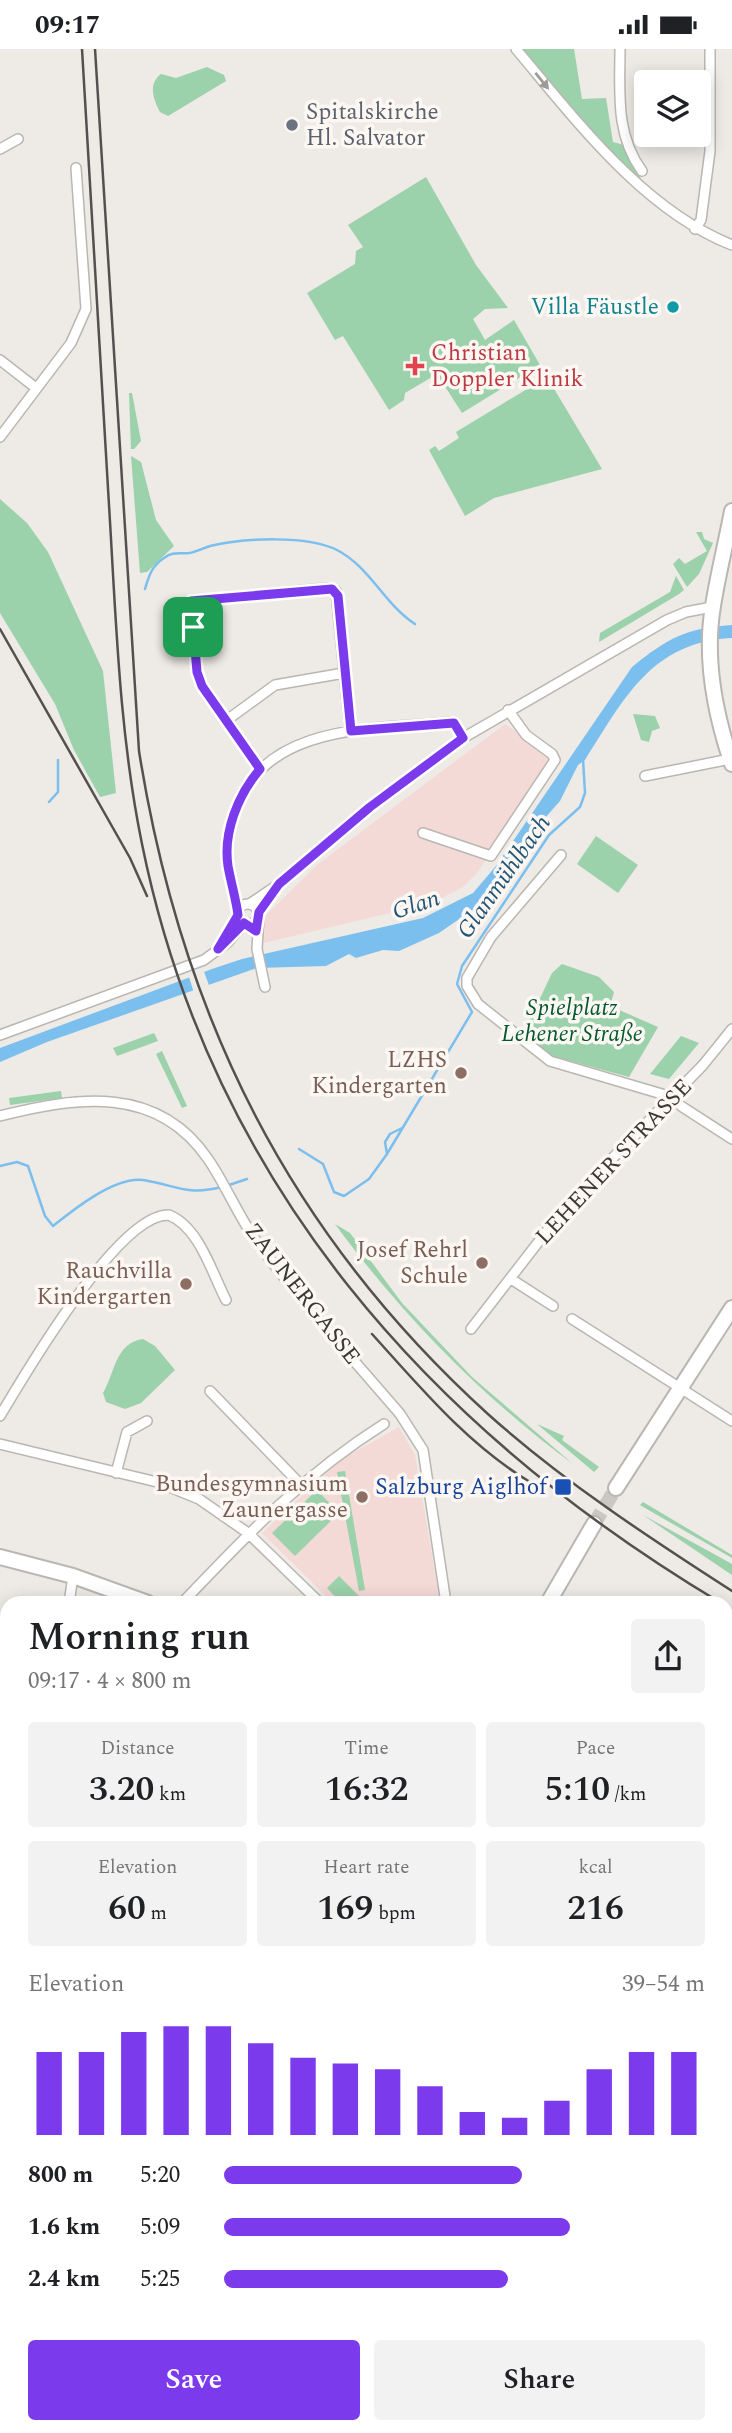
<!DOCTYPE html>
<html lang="en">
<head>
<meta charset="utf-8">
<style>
  :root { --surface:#fff; --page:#f2f2f2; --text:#202124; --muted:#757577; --accent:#7c3aed }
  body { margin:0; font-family:Spectral,serif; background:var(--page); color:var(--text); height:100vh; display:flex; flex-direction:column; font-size:26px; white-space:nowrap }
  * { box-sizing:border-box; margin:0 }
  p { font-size:23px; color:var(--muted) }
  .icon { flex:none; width:38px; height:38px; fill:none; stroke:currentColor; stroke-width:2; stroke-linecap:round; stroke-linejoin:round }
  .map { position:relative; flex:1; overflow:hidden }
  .drawer { position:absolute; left:0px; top:1547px; width:733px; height:838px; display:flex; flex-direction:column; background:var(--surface); border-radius:21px 21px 0 0; box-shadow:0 4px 18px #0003 }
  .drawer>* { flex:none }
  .fabs { position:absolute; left:634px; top:21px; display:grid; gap:14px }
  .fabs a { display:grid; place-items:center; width:77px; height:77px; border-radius:7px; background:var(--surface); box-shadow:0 4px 18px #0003; font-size:35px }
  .pin { position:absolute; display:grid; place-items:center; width:60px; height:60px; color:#fff; margin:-30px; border-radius:14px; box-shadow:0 4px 10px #0006 }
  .round { display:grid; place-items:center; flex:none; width:74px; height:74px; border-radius:7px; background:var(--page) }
  .headline { display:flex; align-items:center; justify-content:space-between; height:119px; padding:0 28px }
  h1 { font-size:38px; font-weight:600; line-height:52px }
  .stats { display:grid; grid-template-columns:repeat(3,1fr); gap:10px; height:119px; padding:7px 28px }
  .stats div { display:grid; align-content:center; border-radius:7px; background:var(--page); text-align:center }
  .stats b { font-size:35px; font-weight:600 }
  .stats small { font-size:19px; font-weight:400 }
  .stats p { font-size:19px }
  .chart { height:196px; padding:14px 28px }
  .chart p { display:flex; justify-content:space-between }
  .chart svg { width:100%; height:126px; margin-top:7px; stroke:var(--accent); stroke-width:6 }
  .action { display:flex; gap:14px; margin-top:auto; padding:14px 28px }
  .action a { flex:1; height:80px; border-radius:7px; background:var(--accent); color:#fff; font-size:28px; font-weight:600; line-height:80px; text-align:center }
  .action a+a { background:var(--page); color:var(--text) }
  ul { padding:0 28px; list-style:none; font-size:23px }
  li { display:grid; grid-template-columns:112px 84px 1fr; align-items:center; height:52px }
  li i { height:18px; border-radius:9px; background:var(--accent) }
  .status { display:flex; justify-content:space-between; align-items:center; height:49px; padding:0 35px; background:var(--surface); direction:ltr }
  .status svg { height:19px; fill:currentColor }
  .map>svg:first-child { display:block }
</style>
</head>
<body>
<div class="status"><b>09:17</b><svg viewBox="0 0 49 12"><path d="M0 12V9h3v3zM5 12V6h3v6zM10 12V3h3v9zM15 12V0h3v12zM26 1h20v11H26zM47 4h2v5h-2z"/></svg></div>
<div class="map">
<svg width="732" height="2384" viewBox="0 0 732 2384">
  <rect width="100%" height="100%" fill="#eeeae5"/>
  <path fill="#f4dad7" d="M505,675L553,709L477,824L463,838L432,854L264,894L265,867L318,815Z
    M399,1378L415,1406L440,1554H333L262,1484L340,1411Z
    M457,2378H552L557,2382L455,2384L451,2381Z"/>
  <path fill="#9bd1ab" d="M520,0H574L582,50L606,49L613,93L624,96L642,132L604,97Z
    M207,18L224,26L226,32L168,67L160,63C153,50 148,35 161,25L176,29Z
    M426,128L476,216L508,259L485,260L473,270L485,291L514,271L540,316L462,364L437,325L405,344L404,351L389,361L343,287L335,291L307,244L355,215L356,202L363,198L348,176Z
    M547,328L602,420L494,449L465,467L429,401L435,397L439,402L459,389L456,383Z
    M129,344H132L141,392L134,400H131Z
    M131,407L141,413L156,471L174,497L147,523L140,524Z
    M0,450L27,474L48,503L103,622L116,744L100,748L74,701L55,655L0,564Z
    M696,483H702L704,490L713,494L699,525L687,538L673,515L679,509L685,515L707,502Z
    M676,527L684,541L679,545L599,593L600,584L670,543Z
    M633,665L655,667L660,679L652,682L649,693L641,691Z
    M596,787L638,816L618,844L577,815Z
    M562,915L599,928L614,943L610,957L658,978L629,1028L552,1007L523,985L552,924Z
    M154,984L158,992L117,1007L113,999Z
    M681,987L699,994L669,1030L650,1025Z
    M162,1002L187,1057L182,1059L156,1005Z
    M61,1042L62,1049L10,1056L9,1049Z
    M335,1175L350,1184L402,1254L472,1328L573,1415C482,1348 402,1266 335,1175Z
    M143,1290L155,1297L175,1321L141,1354L125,1360L106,1353L103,1344C115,1324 115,1294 143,1290Z
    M537,1375L564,1387L562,1391L599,1418L594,1423Z
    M345,1422L365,1541L359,1542L337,1423Z
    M317,1441L339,1464L295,1507L272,1484Z
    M643,1453L732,1506V1509L645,1459L640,1456Z
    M643,1466L732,1515V1526Z
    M339,1527L361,1549L356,1554H341L327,1539Z
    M7,1777V1856L0,1857V1779Z
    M726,1960L732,1964V2080L726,2076Z
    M729,2374L732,2384H612L621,2378H640L642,2381L726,2378Z"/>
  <path fill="#7bbfef" d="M732,576V589C651,593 624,650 585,711L578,716L560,752L537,778L484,853L439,884L399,902L383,901L356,909L349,905L326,917L257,919L47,993L0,1013V999L212,920L242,910L423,869L473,844L496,817L632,618C668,589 686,579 732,576Z"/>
  <path fill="#eeeae5" d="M203,920L210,939L194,944L188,925Z"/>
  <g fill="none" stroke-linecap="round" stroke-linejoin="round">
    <path stroke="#7bbfef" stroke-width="2.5" d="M145,540C149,526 152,517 164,509C172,502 180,505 189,504C196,503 203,499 210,497C243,489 307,486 337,501C370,518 385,556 415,575
      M49,753L58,743V711
      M299,1100L323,1115L334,1143L344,1147L369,1130L387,1105L472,963L457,935L462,917L549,786L580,758L585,744L583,710
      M387,1105L385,1093L390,1085L402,1079
      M0,1117L17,1113L28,1117L45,1167L53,1177C73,1161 115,1127 143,1131C176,1136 185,1147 222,1138
      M229,1136L247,1130
      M726,2292L732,2291"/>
    <path stroke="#cac7c2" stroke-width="14" stroke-dasharray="14 7" stroke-linecap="butt" d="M594,1475L616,1439"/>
    <defs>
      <path id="street" d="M516,0C576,71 643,161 732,196
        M620,0C620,43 615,85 642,122
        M0,100L18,90
        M695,180L701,171L710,102V0
        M0,311L36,339
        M0,388L71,294L86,260L76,119
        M227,671L275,636L344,624
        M260,720L202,637L197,623L191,552L328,539L336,542L350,682
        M645,727L730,710
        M423,784L491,807L555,711L552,705L526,686L508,661
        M561,806L491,888L467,929V937L478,955L550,1012L672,1048
        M251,854L279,835L370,758L463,689L667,571L686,563L712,558
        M238 865a10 10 0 1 1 20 0a10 10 0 1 1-20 0Z
        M238,864C235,848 230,832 228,816C226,799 230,779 235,763C263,673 378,680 454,673L463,689
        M259,868L257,900L265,938
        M219,899L238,866
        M0,986L204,911L227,894L244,874
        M681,1057L732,1090
        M0,1067C76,1048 157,1035 208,1110C226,1136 238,1167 257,1193C301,1253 352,1309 400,1365L423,1401L446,1554
        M511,1230L553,1257
        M572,1270L732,1372
        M471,1280L567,1156L703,1016L732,980
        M210,1342L300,1435
        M0,1367C25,1325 119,1164 169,1166C199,1178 212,1224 226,1251
        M0,1395L157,1433L199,1450L248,1484L320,1554
        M116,1424L127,1383L147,1372
        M69,1554L73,1527
        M182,1554C247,1486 303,1426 384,1375
        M726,1668L732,1671
        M0,1753L7,1752
        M726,1827L732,1831
        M0,1893L7,1892
        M0,2018L7,2017
        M0,2147L7,2149
        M0,2184L7,2220
        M726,2305H732
        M36,2378L37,2384
        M362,2378L382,2384
        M119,2384V2378
        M436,2384L441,2378
        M571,2384L575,2378"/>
      <path id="secondary" d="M726,2180L732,2178
        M263,2384L265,2378"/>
      <path id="primary" d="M732,462C726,494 718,525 713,557C704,610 715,665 732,715
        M616,1439L732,1259
        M0,1508L73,1527L148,1554
        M548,1554L594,1475"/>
    </defs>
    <use href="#street" stroke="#bab6b1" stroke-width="12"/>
    <use href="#secondary" stroke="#bab6b1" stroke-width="16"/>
    <use href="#primary" stroke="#bab6b1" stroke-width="18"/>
    <use href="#street" stroke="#fff" stroke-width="9"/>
    <use href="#secondary" stroke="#fff" stroke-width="12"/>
    <use href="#primary" stroke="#fff" stroke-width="14"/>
    <path stroke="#53514f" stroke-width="2.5" d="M82,0C91,152 100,304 109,456C116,569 119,683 142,795C211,1135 430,1380 721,1554
      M95,0L139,702C181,967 289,1185 489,1366C563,1432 648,1488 732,1542
      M0,580L130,809L147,847
      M372,1285C420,1338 468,1396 530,1433"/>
  </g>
  <defs><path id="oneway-solid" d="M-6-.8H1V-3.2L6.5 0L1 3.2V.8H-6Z" transform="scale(1.75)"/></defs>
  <use fill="#9c9c9b" href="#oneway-solid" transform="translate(542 32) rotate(51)"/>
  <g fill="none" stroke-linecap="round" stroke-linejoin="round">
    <defs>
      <path id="route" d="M332,540L338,547L351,682L454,674L463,689L370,758L279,835L259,863L256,882L244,874L218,900L238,866C236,850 231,834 228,817C223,783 238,746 260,720L202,637L197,623L191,552Z"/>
    </defs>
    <use href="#route" stroke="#fff" stroke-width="14"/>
    <use href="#route" stroke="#7c3aed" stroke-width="9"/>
  </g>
  <circle fill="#6b7280" stroke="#fcf7f2" stroke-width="2.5" cx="292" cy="76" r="7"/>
  <circle fill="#0f9aa8" stroke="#fcf7f2" stroke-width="2.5" cx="673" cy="258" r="7"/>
  <path fill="#e0444e" stroke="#fcf7f2" stroke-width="2.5" d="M411.5 306.5h7v7h7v7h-7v7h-7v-7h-7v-7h7z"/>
  <g fill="#8d6e63" stroke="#fcf7f2" stroke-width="2.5">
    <circle cx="461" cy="1024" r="7"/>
    <circle cx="482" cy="1214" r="7"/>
    <circle cx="186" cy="1235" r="7"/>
    <circle cx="362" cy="1448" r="7"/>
  </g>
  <rect fill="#1a4fb4" stroke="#fcf7f2" stroke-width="2.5" x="554" y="1429" width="18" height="18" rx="3.5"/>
  <g text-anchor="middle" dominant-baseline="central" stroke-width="7" stroke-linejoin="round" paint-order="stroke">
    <g font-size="23" fill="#5b616d" stroke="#fcf7f2" text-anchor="start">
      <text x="306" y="63">Spitalskirche<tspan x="306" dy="26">Hl. Salvator</tspan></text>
    </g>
    <g font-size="23" fill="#0d838f" stroke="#fcf7f2" text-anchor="end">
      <text x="659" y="258">Villa Fäustle</text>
    </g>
    <g font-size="23" fill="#be3a42" stroke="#fcf7f2" text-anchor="start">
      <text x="431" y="304">Christian<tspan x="431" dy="26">Doppler Klinik</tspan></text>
    </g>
    <g font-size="23" font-style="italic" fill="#03582e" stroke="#fcf7f2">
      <text x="572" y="959">Spielplatz<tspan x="572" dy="26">Lehener Straße</tspan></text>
    </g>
    <g font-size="23" fill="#785e54" stroke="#fcf7f2" text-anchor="end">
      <text x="447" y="1011">LZHS<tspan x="447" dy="26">Kindergarten</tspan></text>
      <text x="468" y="1201">Josef Rehrl<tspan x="468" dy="26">Schule</tspan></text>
      <text x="172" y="1222">Rauchvilla<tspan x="172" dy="26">Kindergarten</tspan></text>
      <text x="348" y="1435">Bundesgymnasium<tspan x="348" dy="26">Zaunergasse</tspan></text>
    </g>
    <g font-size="23" fill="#3a3937" stroke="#fcf7f2">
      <text transform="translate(614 1113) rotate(-47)">LEHENER STRASSE</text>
      <text transform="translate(302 1245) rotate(52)">ZAUNERGASSE</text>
    </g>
    <g font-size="23" fill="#164399" stroke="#fcf7f2" text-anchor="end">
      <text x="547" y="1438">Salzburg Aiglhof</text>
    </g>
    <g font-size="24" font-style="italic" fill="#235676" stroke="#fcf7f2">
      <text transform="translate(504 828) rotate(-55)">Glanmühlbach</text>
      <text transform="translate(416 856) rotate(-18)">Glan</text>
    </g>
  </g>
</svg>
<div class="fabs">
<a><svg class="icon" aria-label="layers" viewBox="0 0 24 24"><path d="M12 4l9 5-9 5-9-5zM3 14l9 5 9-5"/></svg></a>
</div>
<div class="pin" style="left:193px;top:578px;background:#1e9e55"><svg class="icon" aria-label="arrive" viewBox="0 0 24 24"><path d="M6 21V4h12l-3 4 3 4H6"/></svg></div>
<section class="drawer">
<div class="headline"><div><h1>Morning run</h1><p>09:17 · 4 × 800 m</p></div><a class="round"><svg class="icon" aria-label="share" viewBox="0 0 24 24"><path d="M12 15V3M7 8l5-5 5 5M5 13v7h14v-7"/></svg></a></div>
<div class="stats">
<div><p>Distance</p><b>3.20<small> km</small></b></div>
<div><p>Time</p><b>16:32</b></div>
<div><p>Pace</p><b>5:10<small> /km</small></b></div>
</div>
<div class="stats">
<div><p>Elevation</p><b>60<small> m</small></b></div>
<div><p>Heart rate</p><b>169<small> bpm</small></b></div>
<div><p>kcal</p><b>216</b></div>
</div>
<div class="chart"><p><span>Elevation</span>39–54 m</p>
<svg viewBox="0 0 160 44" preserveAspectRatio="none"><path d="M5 44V15M15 44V15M25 44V8M35 44V6M45 44V6M55 44V12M65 44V17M75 44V19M85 44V21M95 44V27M105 44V36M115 44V38M125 44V32M135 44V21M145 44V15M155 44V15"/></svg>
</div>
<ul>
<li><b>800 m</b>5:20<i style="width:62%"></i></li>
<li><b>1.6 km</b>5:09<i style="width:72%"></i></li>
<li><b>2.4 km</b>5:25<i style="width:59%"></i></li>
</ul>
<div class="action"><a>Save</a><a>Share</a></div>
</section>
</div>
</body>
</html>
